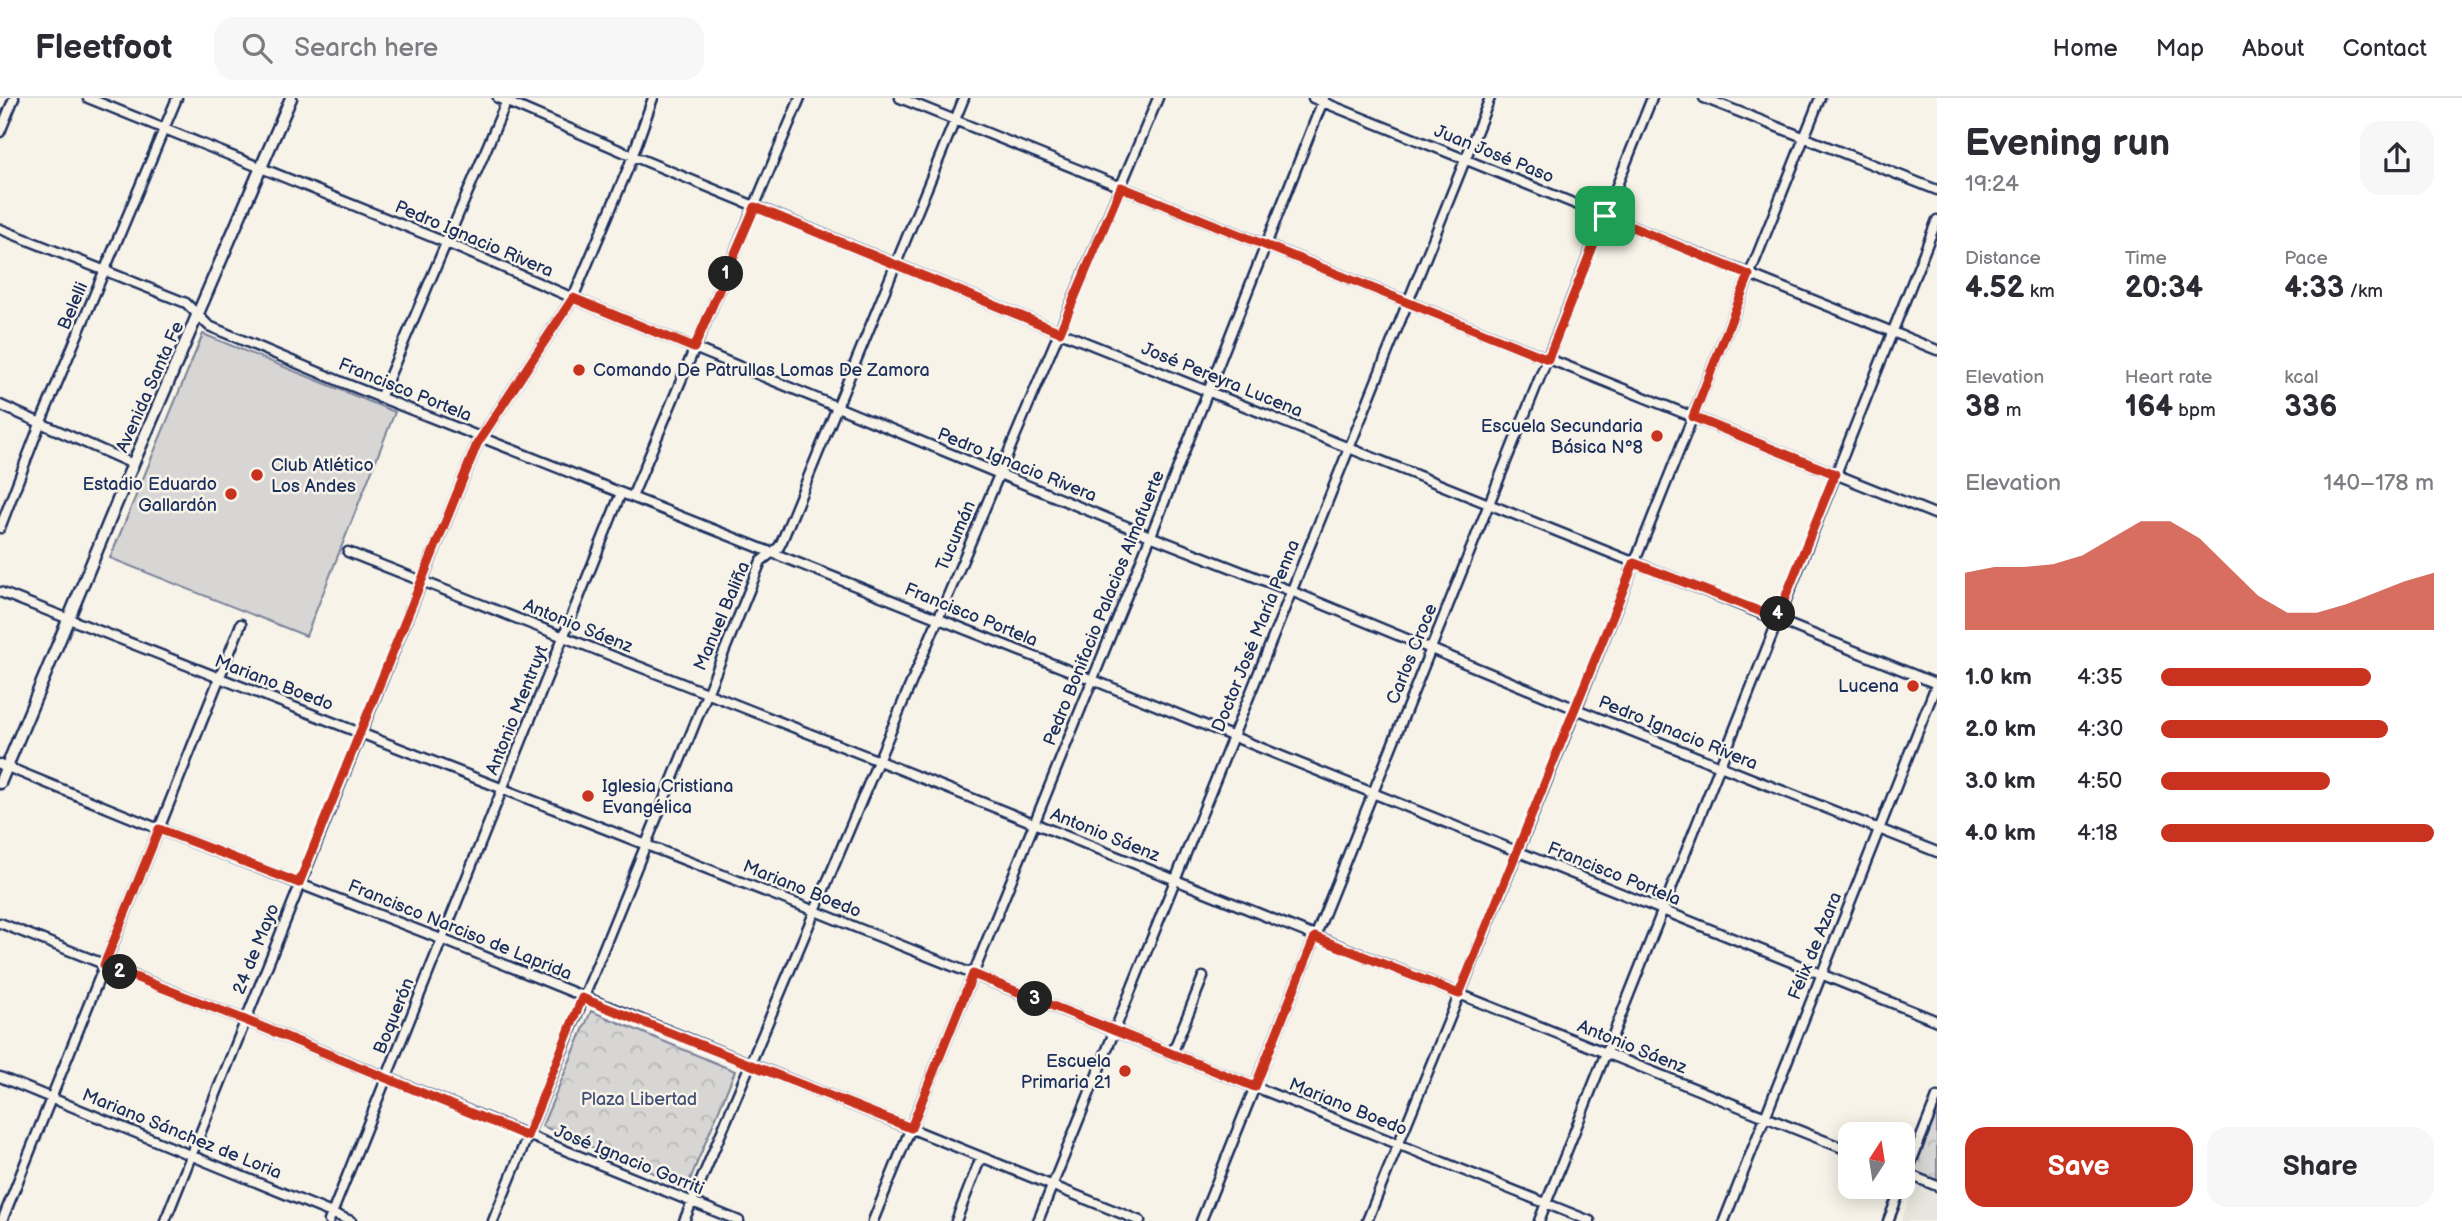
<!DOCTYPE html>
<html lang="en">
<head>
<meta charset="utf-8">
<style>
  :root { --surface:#fff; --page:#f7f7f7; --text:#2b2b33; --muted:#7c7c81; --line:#e1e1e2; --accent:#c8321e }
  body { margin:0; font-family:"Balsamiq Sans",sans-serif; background:var(--page); color:var(--text); height:100vh; display:flex; flex-direction:column; font-size:26px; white-space:nowrap }
  * { box-sizing:border-box; margin:0 }
  p { font-size:23px; color:var(--muted) }
  .icon { flex:none; width:38px; height:38px; fill:none; stroke:currentColor; stroke-width:2; stroke-linecap:round; stroke-linejoin:round }
  .map { position:relative; flex:1; overflow:hidden }
  .side { display:flex; flex-direction:column; background:var(--surface); width:525px }
  .side>* { flex:none }
  .needle { width:46px; rotate:12deg }
  .controls { position:absolute; left:1838px; top:1024px; display:grid; gap:14px }
  .controls a { display:grid; place-items:center; width:77px; height:77px; border-radius:14px; background:var(--surface); box-shadow:0 4px 18px #0003; font-size:35px }
  .pin { position:absolute; display:grid; place-items:center; width:60px; height:60px; color:#fff; margin:-30px; border-radius:14px; box-shadow:0 4px 10px #0006 }
  .km { position:absolute; width:35px; height:35px; margin:-18px; border-radius:50%; background:#222; color:#fff; font-size:19px; line-height:35px; text-align:center }
  .round { display:grid; place-items:center; flex:none; width:74px; height:74px; border-radius:21px; background:var(--page) }
  .headline { display:flex; align-items:center; justify-content:space-between; height:119px; padding:0 28px }
  h1 { font-size:38px; font-weight:700; line-height:52px }
  .figures { display:grid; grid-template-columns:repeat(3,1fr); gap:10px; height:119px; padding:7px 28px }
  .figures div { display:grid; align-content:center }
  .figures b { font-size:30px; font-weight:700 }
  .figures small { font-size:19px; font-weight:400 }
  .figures p { font-size:19px }
  .chart { height:196px; padding:14px 28px }
  .chart p { display:flex; justify-content:space-between }
  .chart svg { width:100%; height:126px; margin-top:7px; fill:var(--accent); opacity:.7 }
  .cta { display:flex; gap:14px; margin-top:auto; padding:14px 28px }
  .cta a { flex:1; height:80px; border-radius:21px; background:var(--accent); color:#fff; font-size:28px; font-weight:700; line-height:80px; text-align:center }
  .cta a+a { background:var(--page); color:var(--text) }
  ul { padding:0 28px; list-style:none; font-size:23px }
  li { display:grid; grid-template-columns:112px 84px 1fr; align-items:center; height:52px }
  li i { height:18px; border-radius:9px; background:var(--accent) }
  header { display:flex; align-items:center; gap:42px; box-sizing:border-box; height:98px; padding:0 35px; background:var(--surface); border-bottom:2px solid var(--line) }
  header strong { font-size:33px }
  nav { display:flex; gap:38px; margin-inline-start:auto; font-size:24px }
  .search { width:490px; height:63px; background:var(--page); display:flex; align-items:center; gap:18px; box-sizing:border-box; padding:0 24px; border-radius:21px; color:var(--muted); font-size:26px }
  main { display:flex; flex:1; min-height:0 }
  .map>svg:first-child { display:block }
</style>
</head>
<body>
<header>
<strong>Fleetfoot</strong>
<div class="search"><svg class="icon" aria-label="search" viewBox="0 0 24 24"><circle cx="10" cy="10" r="6"/><path d="M15 15l6 6"/></svg>Search here</div>
<nav><a>Home</a><a>Map</a><a>About</a><a>Contact</a></nav>
</header>
<main>
<div class="map">
<svg width="1937" height="1123" viewBox="0 0 1937 1123">
  <defs>
    <pattern id="park-crowns" width="20" height="18" patternUnits="userSpaceOnUse" patternTransform="scale(1.75)"><rect width="20" height="18" fill="#d7d6d4"/><path d="M2 6a3 3 0 1 1 6 0M12 15a3 3 0 1 1 6 0" fill="none" stroke="#b8b8b8"/></pattern>
  </defs>
  <rect width="100%" height="100%" fill="#f7f3e8"/>
  <filter id="ink" filterUnits="userSpaceOnUse"><feTurbulence type="fractalNoise" baseFrequency=".0143" numOctaves="2"/><feDisplacementMap in="SourceGraphic" scale="14" xChannelSelector="R" yChannelSelector="G"/><feConvolveMatrix kernelMatrix="1 2 1 2 8 2 1 2 1" color-interpolation-filters="sRGB"/></filter>
  <g filter="url(#ink)">
    <path fill="#e6e5de" d="M1916,1087L1937,1095V1123H1901Z"/>
    <path fill="url(#park-crowns)" stroke="#798299" stroke-width="2" d="M591,913L735,973L687,1089L542,1028Z
      M1937,1014V1082L1914,1073Z"/>
    <path fill="#d7d6d4" stroke="#798299" stroke-width="2" d="M203,236L395,314L306,538L110,460Z"/>
    <g fill="none" stroke-linecap="round" stroke-linejoin="round">
      <defs>
        <path id="minor" d="M88,0L447,145L573,200L1150,438L1291,493L1576,611L1937,754
          M498,0L633,58L1060,234L1937,586
          M900,0L1937,417
          M1313,0L1937,252
          M1704,0L1937,92
          M0,34L14,0
          M0,131L186,205L209,228L344,285L1093,582L1937,923
          M380,300L508,0
          M0,307L133,366
          M632,399L800,0
          M0,430L40,326L177,0
          M348,454L879,663L1850,1053
          M0,494L815,813L1590,1123
          M0,666L159,731L441,841L1140,1123
          M0,825L245,922L739,1123
          M1172,956L1203,879
          M0,979L351,1123
          M1902,1074L1937,1088
          M1902,1087L1937,999
          M2,1123L241,526
          M165,1123L477,346L573,200L629,68L653,0
          M329,1123L621,395
          M493,1123L761,463L779,449L782,443L964,0
          M684,1123L1158,0
          M873,1123L1148,445L1324,0
          M956,1123L981,1059
          M1038,1123L1490,0
          M1201,1123L1652,0
          M1367,1123L1576,611L1820,0
          M1539,1123L1937,122
          M1724,1123L1937,585
          M1888,1123L1902,1088"/>
        <path id="major" d="M0,685L133,366L291,0"/>
      </defs>
      <use href="#minor" stroke="#1b2f5e" stroke-width="13"/>
      <use href="#major" stroke="#1b2f5e" stroke-width="15"/>
      <use href="#minor" stroke="#f7f3e8" stroke-width="8"/>
      <use href="#major" stroke="#f7f3e8" stroke-width="10"/>
    </g>
  </g>
  <g fill="none" stroke-linecap="round" stroke-linejoin="round" filter="url(#ink)">
    <defs>
      <path id="route" d="M1121,89L1548,261L1605,118L1749,177L1693,319L1835,376L1777,520L1634,465L1459,896L1315,839L1255,989L973,876L911,1030L582,900L527,1038L245,922L104,867L159,731L299,785L477,346L573,200L694,250L755,109L1060,234Z"/>
    </defs>
    <use href="#route" stroke="#fff" stroke-width="14"/>
    <use href="#route" stroke="#c8321e" stroke-width="9"/>
  </g>
  <g fill="#c8321e" stroke="#f7f3e8" stroke-width="2.5">
    <circle cx="579" cy="272" r="7"/>
    <circle cx="1657" cy="338" r="7"/>
    <circle cx="257" cy="377" r="7"/>
    <circle cx="231" cy="396" r="7"/>
    <circle cx="1913" cy="588" r="7"/>
    <circle cx="588" cy="698" r="7"/>
    <circle cx="1125" cy="973" r="7"/>
  </g>
  <g text-anchor="middle" dominant-baseline="central" stroke-width="5" stroke-linejoin="round" paint-order="stroke">
    <g font-size="18" fill="#1b2f5e" stroke="#f7f3e8">
      <text transform="translate(1494 56) rotate(22)">Juan José Paso</text>
      <text transform="translate(474 141) rotate(23)">Pedro Ignacio Rivera</text>
      <text transform="translate(73 208) rotate(-67)">Belelli</text>
      <text transform="translate(1222 282) rotate(22)">José Pereyra Lucena</text>
      <text transform="translate(150 289) rotate(-66)">Avenida Santa Fe</text>
      <text transform="translate(405 292) rotate(22)">Francisco Portela</text>
      <text transform="translate(1017 367) rotate(22)">Pedro Ignacio Rivera</text>
      <text transform="translate(956 438) rotate(-67)">Tucumán</text>
      <text transform="translate(1104 510) rotate(-68)">Pedro Bonifacio Palacios Almafuerte</text>
      <text transform="translate(971 517) rotate(22)">Francisco Portela</text>
      <text transform="translate(722 518) rotate(-67)">Manuel Baliña</text>
      <text transform="translate(578 528) rotate(22)">Antonio Sáenz</text>
      <text transform="translate(1256 538) rotate(-68)">Doctor José María Penna</text>
      <text transform="translate(1412 556) rotate(-68)">Carlos Croce</text>
      <text transform="translate(274 585) rotate(21)">Mariano Boedo</text>
      <text transform="translate(517 612) rotate(-68)">Antonio Mentruyt</text>
      <text transform="translate(1678 635) rotate(22)">Pedro Ignacio Rivera</text>
      <text transform="translate(1105 737) rotate(22)">Antonio Sáenz</text>
      <text transform="translate(1614 776) rotate(22)">Francisco Portela</text>
      <text transform="translate(802 791) rotate(22)">Mariano Boedo</text>
      <text transform="translate(460 832) rotate(22)">Francisco Narciso de Laprida</text>
      <text transform="translate(1815 848) rotate(-68)">Félix de Azara</text>
      <text transform="translate(256 851) rotate(-68)">24 de Mayo</text>
      <text transform="translate(394 918) rotate(-68)">Boquerón</text>
      <text transform="translate(1632 949) rotate(22)">Antonio Sáenz</text>
      <text transform="translate(1348 1009) rotate(22)">Mariano Boedo</text>
      <text transform="translate(182 1036) rotate(22)">Mariano Sánchez de Loria</text>
      <text transform="translate(629 1062) rotate(22)">José Ignacio Gorriti</text>
    </g>
    <g font-size="18" fill="#1b2f5e" stroke="#f7f3e8" text-anchor="end">
      <text x="593" y="272" text-anchor="start">Comando De Patrullas Lomas De Zamora</text>
      <text x="1643" y="328">Escuela Secundaria<tspan x="1643" dy="21">Básica Nº8</tspan></text>
      <text x="271" y="367" text-anchor="start">Club Atlético<tspan x="271" dy="21">Los Andes</tspan></text>
      <text x="217" y="386">Estadio Eduardo<tspan x="217" dy="21">Gallardón</tspan></text>
      <text x="1899" y="588">Lucena</text>
      <text x="602" y="688" text-anchor="start">Iglesia Cristiana<tspan x="602" dy="21">Evangélica</tspan></text>
      <text x="1111" y="963">Escuela<tspan x="1111" dy="21">Primaria 21</tspan></text>
    </g>
    <g font-size="18" fill="#415076" stroke="#f7f3e8">
      <text x="639" y="1001">Plaza Libertad</text>
    </g>
  </g>
</svg>
<div class="controls">
<a><svg class="needle" viewBox="-14 -14 28 28"><path d="M0-13l5 13h-10z" fill="#e53935"/><path d="M0 13l5-13h-10z" fill="#7c7c81"/></svg></a>
</div>
<div class="pin" style="left:1605px;top:118px;background:#1e9e55"><svg class="icon" aria-label="arrive" viewBox="0 0 24 24"><path d="M6 21V4h12l-3 4 3 4H6"/></svg></div>
<b class="km" style="left:726px;top:176px">1</b>
<b class="km" style="left:120px;top:874px">2</b>
<b class="km" style="left:1035px;top:901px">3</b>
<b class="km" style="left:1778px;top:516px">4</b>
</div>
<section class="side">
<div class="headline"><div><h1>Evening run</h1><p>19:24</p></div><a class="round"><svg class="icon" aria-label="share" viewBox="0 0 24 24"><path d="M12 15V3M7 8l5-5 5 5M5 13v7h14v-7"/></svg></a></div>
<div class="figures">
<div><p>Distance</p><b>4.52<small> km</small></b></div>
<div><p>Time</p><b>20:34</b></div>
<div><p>Pace</p><b>4:33<small> /km</small></b></div>
</div>
<div class="figures">
<div><p>Elevation</p><b>38<small> m</small></b></div>
<div><p>Heart rate</p><b>164<small> bpm</small></b></div>
<div><p>kcal</p><b>336</b></div>
</div>
<div class="chart"><p><span>Elevation</span>140–178 m</p>
<svg viewBox="0 0 160 44" preserveAspectRatio="none"><path d="M0 44V24L10 22L20 22L30 21L40 18L50 12L60 6L70 6L80 12L90 22L100 32L110 38L120 38L130 35L140 31L150 27L160 24V44z"/></svg>
</div>
<ul>
<li><b>1.0 km</b>4:35<i style="width:77%"></i></li>
<li><b>2.0 km</b>4:30<i style="width:83%"></i></li>
<li><b>3.0 km</b>4:50<i style="width:62%"></i></li>
<li><b>4.0 km</b>4:18<i style="width:100%"></i></li>
</ul>
<div class="cta"><a>Save</a><a>Share</a></div>
</section>
</main>
</body>
</html>
